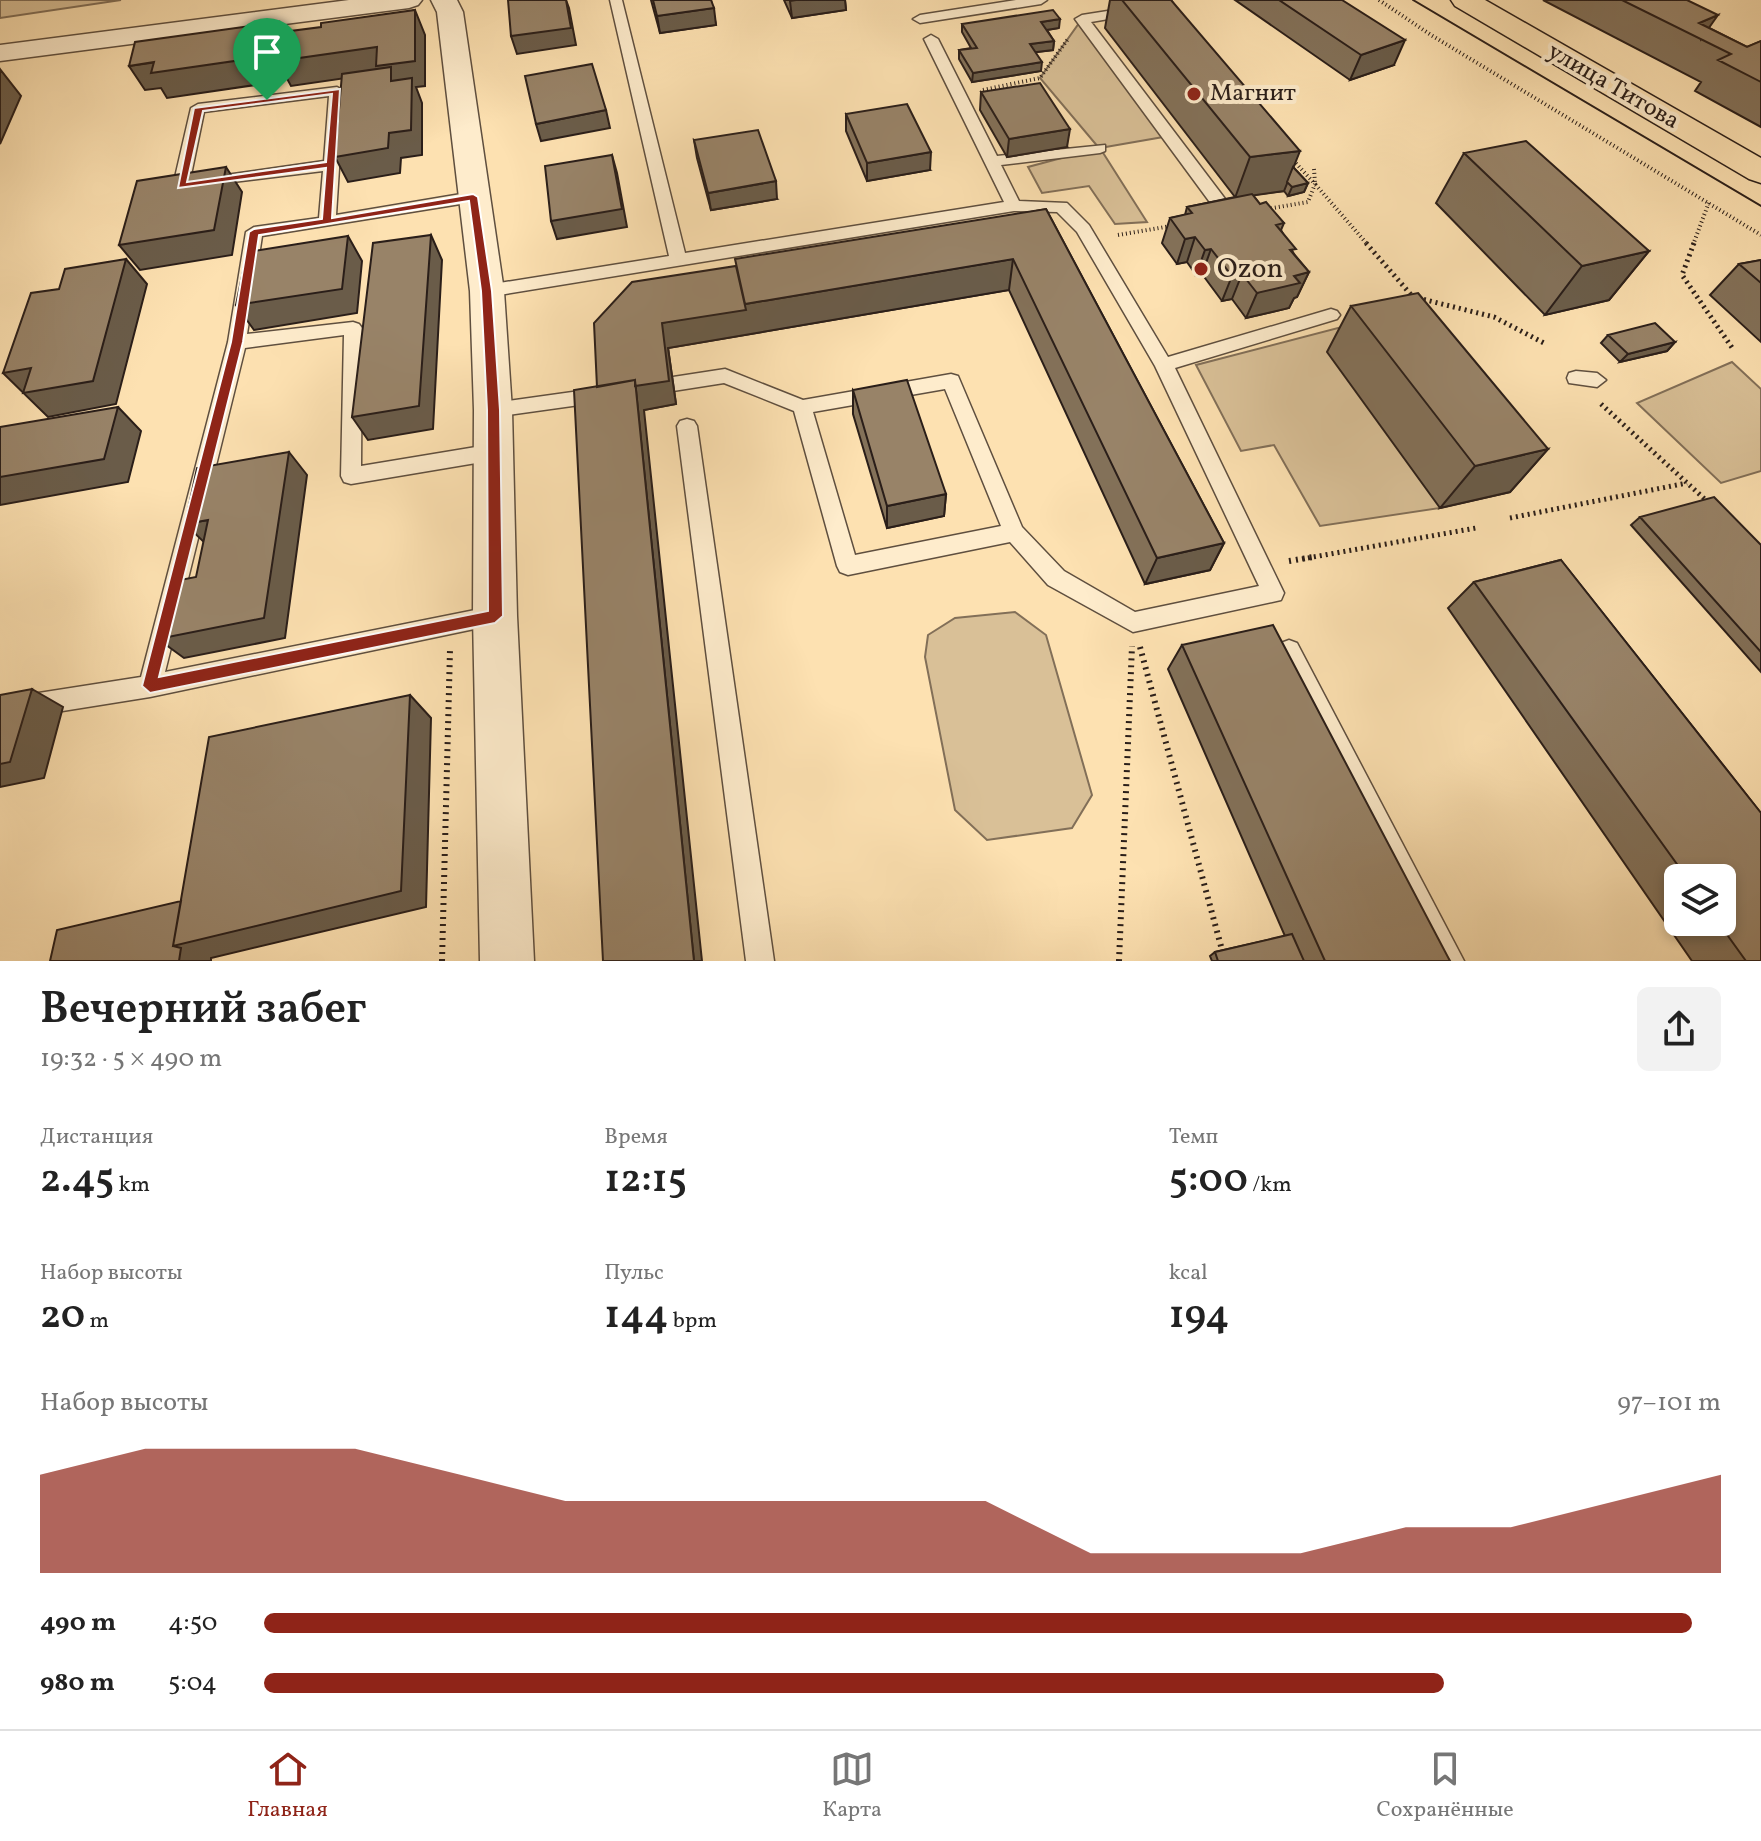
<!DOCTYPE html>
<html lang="ru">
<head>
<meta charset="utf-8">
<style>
  :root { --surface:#fff; --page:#f2f2f2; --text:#222; --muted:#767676; --line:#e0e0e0; --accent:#8f2418 }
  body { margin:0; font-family:Vollkorn,serif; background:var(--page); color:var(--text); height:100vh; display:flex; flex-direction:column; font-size:30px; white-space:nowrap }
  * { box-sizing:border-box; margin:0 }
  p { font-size:26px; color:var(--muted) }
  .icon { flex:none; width:44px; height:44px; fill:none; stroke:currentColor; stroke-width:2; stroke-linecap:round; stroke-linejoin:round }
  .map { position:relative; height:961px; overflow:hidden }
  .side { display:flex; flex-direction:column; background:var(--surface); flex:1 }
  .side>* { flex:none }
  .buttons { position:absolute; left:1664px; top:864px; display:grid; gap:16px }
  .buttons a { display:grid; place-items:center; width:72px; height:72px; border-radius:12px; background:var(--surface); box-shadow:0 4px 12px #0003; font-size:40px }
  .pin { position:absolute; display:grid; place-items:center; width:68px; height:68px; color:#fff; margin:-82px -34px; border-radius:50% 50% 50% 0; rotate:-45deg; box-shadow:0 0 8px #0007 }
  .pin .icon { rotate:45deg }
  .round { display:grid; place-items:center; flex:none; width:84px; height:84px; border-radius:12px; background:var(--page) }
  .summary { display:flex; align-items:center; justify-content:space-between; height:136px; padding:0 40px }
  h1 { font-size:44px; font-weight:600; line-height:60px }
  .figures { display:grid; grid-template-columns:repeat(3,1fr); gap:12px; height:136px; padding:8px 40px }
  .figures div { display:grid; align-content:center }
  .figures b { font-size:40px; font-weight:600 }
  .figures small { font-size:22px; font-weight:400 }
  .figures p { font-size:22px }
  .chart { height:224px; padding:16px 40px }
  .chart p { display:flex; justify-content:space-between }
  .chart svg { width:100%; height:144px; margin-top:8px; fill:var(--accent); opacity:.7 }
  ul { padding:0 40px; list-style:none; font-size:26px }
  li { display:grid; grid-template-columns:128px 96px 1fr; align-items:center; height:60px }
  li i { height:20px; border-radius:10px; background:var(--accent) }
  .tab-bar { display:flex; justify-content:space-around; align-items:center; height:112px; border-top:2px solid var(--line); background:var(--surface); font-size:22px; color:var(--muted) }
  .tab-bar a { display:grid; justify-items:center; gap:4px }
  .tab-bar .active { color:var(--accent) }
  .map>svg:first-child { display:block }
</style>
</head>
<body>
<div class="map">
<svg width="1761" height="961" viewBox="0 0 1761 961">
  <rect width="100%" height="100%" fill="#fde1b1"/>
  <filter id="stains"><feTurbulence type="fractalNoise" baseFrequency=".0025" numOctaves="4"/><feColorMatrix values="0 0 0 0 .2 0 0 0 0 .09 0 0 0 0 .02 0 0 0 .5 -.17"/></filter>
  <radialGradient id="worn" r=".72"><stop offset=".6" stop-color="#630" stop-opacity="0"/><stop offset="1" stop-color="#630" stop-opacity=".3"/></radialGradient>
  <path fill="#d9c097" stroke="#826f58" stroke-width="2" d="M0,0H121L0,18Z
    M1082,19L1169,136L1100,148L1147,222L1115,224L1089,186L1042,193L1028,167L1099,148L1040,78Z
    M1407,310L1440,508L1320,526L1274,445L1241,451L1196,365Z
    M1732,362L1761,389V471L1721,483L1637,403Z
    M1015,612L1046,635L1092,795L1072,828L987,840L955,810L925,657L928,635L955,618Z"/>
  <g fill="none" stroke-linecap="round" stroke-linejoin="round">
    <defs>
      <path id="lane" d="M610,0H622L685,253L1004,202L924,39L931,35L938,39L997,156L1105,145V151L1100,153L1001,165L1019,201L1067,203L1089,225L1168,357L1331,309L1337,311L1340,315L1337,319L1175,368L1284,593L1281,600L1133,632L1048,585L1010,542L848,575L840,572L837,566L794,411L724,383L673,391L664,384L673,377L725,369L803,400L951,374L958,376L1022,527L1064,571L1135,612L1259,586L1155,366L1077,232L1057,212L1014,211L487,297L481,295L478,291L481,287L487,285L669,256ZM945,389L1001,526L855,555L813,412Z
        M1016,0H1047L1041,4L920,23L913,19L920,15Z
        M1133,7L1138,8V14L1091,22L1235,212V220H1223L1075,19L1082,15Z
        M337,87L344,91L336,215L473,192L481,197L473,202L262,236L247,334L353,322L359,324L362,328L361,466L494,444L501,447L504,452L501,457L494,460L351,484L344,482L341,476L344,335L245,348L165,672L495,606L503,609L506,616L503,623L150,697L0,721V699L141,677L228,342L246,232L254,227L319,218L323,171L175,189L173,186L191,108L198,104ZM329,96L324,161L190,180L204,112Z
        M1576,371L1597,373L1606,380L1597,387L1569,383L1567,378L1569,373Z
        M601,388L610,395L601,402L493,417L484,410L493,403Z
        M687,419L694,421L697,426L774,961H746L677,426L680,421Z
        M1289,640L1297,643L1464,961H1435L1281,657L1278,650L1281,643Z"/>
      <path id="street" d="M349,0H422L418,5L409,8L0,61V45Z
        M431,0H457L463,12L504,291L512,410L517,616L534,961H480L473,616L474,410L470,291L437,12Z"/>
      <path id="primary" d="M1451,0H1485L1761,158V183L1749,179L1455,6Z"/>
    </defs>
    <use href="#lane" stroke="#5f4f3f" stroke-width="3"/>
    <use href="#street" stroke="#5f4f3f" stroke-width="3"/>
    <use href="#primary" stroke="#2a1e19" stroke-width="3"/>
    <path stroke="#2a1e19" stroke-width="4" stroke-dasharray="1 3" stroke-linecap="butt" d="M1379,0L1431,35L1761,235
      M983,90L1040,78L1068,39
      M1314,169L1315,184L1368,245
      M1267,209L1308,202L1315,184L1292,159
      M1118,235L1171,226
      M1693,245L1709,202"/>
    <path stroke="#2a1e19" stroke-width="5" stroke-dasharray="2 4" stroke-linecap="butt" d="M1366,243L1413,297L1410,298
      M1694,243L1682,275L1733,349
      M1418,298L1494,317L1544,343
      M1601,404L1709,503
      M1510,518L1687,483
      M1302,559L1476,528"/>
    <path stroke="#2a1e19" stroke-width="6" stroke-dasharray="2 5" stroke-linecap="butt" d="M1289,561L1313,557
      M1140,647L1225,961
      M442,961L450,650
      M1119,961L1132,646"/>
    <use href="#lane" fill="#feeccc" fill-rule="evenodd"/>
    <use href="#street" fill="#feeccc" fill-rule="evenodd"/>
    <use href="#primary" fill="#fde1b1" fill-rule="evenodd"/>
    <path stroke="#2a1e19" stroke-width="2" d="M1413,0L1761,206"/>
  </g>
  <path fill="#837159" stroke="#2a1e19" stroke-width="2" fill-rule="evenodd" d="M651,0H711L716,25L660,33Z
    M784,0H845L846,10L792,18Z
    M1110,0H1171L1293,167L1308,183L1304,192L1288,196L1284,191L1253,195L1260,204L1284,223L1281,230L1294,254L1309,272L1297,297L1294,298L1289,308L1246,318L1232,299L1222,301L1202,274L1196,275L1187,262L1177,264L1162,243L1170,218L1185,215L1187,207L1235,197L1105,28Z
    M1235,0H1342L1394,65L1350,80Z
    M1543,0H1687L1709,28L1747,47L1761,41V127L1695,91L1701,82Z
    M962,24L1059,28L1047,30L1054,41L1053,50L1035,52L1041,71L972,82L959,59V50L971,48L962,32Z
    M981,92L1067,147L1007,157L980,110Z
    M846,114L930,170L867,181L846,131Z
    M694,140L777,199L711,210L697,158Z
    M1464,153L1649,251L1609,300L1545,315L1436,203Z
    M1046,209L1224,543L1210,570L1145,584L1009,290L668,348L676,404L644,410L597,387L736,266Z
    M1761,260V342L1710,295L1739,264Z
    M1351,306L1548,449L1510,492L1440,508L1327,352Z
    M1608,335L1675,342L1667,351L1620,362L1601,343Z
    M853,390L946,494L944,516L887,528L853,414Z
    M1640,517L1761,545V672L1631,525Z
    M1561,560L1761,813V961H1692L1448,608L1474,582ZM1678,878H1722V922H1678Z
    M1182,645L1450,961H1212L1210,956L1215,952L1285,936L1168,669Z"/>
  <path fill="#6a5c49" stroke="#2a1e19" stroke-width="2" d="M566,0L569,8L576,45L517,54L511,36Z
    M796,0H845L846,10L792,18L790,1Z
    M714,8L716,25L660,33L657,16Z
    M415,10L425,35V86L416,87L422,103V155L401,158L400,173L348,182L335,157L389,133L401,89L380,73L291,86L283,71L263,74L262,84L167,98L161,88L145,90L129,66L249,49L279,22L292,46Z
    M1718,15L1701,39L1699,23Z
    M1060,19L1059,28L1040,31L1041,22Z
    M1405,40L1394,65L1350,80L1361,55Z
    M1054,41L1053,50L1029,53L1030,44Z
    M1042,62L1041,71L972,82L973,73Z
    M0,69L21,96L0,144Z
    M606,110L610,128L541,141L536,124Z
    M1070,129L1067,147L1007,157L1009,139Z
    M1300,151L1284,191L1235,198L1250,157Z
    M931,152L930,170L867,181V163Z
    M612,155L617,173L627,227L557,239L551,221Z
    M226,167L242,192L232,255L140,270L119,245Z
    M776,181L777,199L711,210L708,193Z
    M1308,183L1304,192L1288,196L1292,187Z
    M431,235L442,260L433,429L368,440L352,417Z
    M348,236L362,261L357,313L254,330L236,305Z
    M1195,237L1187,262L1177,264L1185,239Z
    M1211,249L1202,274L1196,275L1205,250Z
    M1649,251L1609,300L1545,315L1582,266Z
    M126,259L147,284L116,404L48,417L3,373Z
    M1013,259L1009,290L668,348L676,404L644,410L702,961H694L635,380L662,323L745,304Z
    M1309,272L1297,297L1294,298L1289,308L1246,318L1257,293L1294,276Z
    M1242,274L1232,299L1222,301L1232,276Z
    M1675,342L1667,351L1620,362L1628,354Z
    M118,407L141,431L128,482L0,505V477Z
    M1548,449L1510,492L1440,508L1475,466Z
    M289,452L307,475L285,638L184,658L158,639Z
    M946,494L944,516L887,528V506Z
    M208,520V546L185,524Z
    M1224,543L1210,570L1145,584L1157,558Z
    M32,689L63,707L44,778L0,787V764Z
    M410,695L431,718L426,907L211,958V961H179L173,946Z"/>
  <path fill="#988368" stroke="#2a1e19" stroke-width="2" d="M508,0H566L571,28L511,36Z
    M653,0H711L714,8L657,16Z
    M1122,0H1171L1300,151L1250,157Z
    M1279,0H1342L1405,40L1361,55Z
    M1622,0H1687L1718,15L1699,23L1747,47L1761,41V82L1718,60L1731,54Z
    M415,10V61L376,66L377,47L278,61L283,32L321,27V23Z
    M1053,10L1060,19L1041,22L1054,41L1030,44L1042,62L973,73L959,50L977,48L962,24Z
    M279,22L276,45L249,49L248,59L151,73L154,62L129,66L135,42Z
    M592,64L606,110L536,124L525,76Z
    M391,67V81L412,78L411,130L389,133L388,148L335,157L342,74Z
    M1040,83L1070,129L1009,139L981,92Z
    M907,104L931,152L867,163L846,114Z
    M758,130L776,181L708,193L694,140Z
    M1526,141L1649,251L1582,266L1464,153Z
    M612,155L622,209L551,221L545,166Z
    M226,167L214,230L119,245L137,181Z
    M1293,167L1308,183L1292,187L1287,182Z
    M1252,194L1260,204L1266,202L1284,223L1276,225L1296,249L1290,250L1309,272L1294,276L1300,283L1257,293L1242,274L1232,276L1211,249L1205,250L1195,237L1185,239L1170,218L1192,213L1187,207Z
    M1046,209L1224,543L1157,558L1013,259L745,304L735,259Z
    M431,235L419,406L352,417L373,243Z
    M348,236L342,289L236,305L247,252Z
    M126,259L93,381L23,393L31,368L3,373L31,293L59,289L65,269Z
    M1761,260V283L1739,264Z
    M736,266L746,310L662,323L669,381L635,386V380L597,387L594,323L632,282Z
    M1418,293L1548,449L1475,466L1351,306Z
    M1655,323L1675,342L1628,354L1608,335Z
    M635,380L694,961H603L574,390Z
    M907,380L946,494L887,506L853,390Z
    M118,407L104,459L0,477V427Z
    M289,452L264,618L158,639L170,582L196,577L208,520L185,524L197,468Z
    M1714,497L1761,545V652L1640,517Z
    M1561,560L1761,813V961H1746L1718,922H1722V878H1687L1474,582Z
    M1273,625L1450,961H1325L1182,645Z
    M32,689L10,762L0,764V695Z
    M410,695L401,891L173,946L209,737Z
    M181,901L173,946L181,948L179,961H50L57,930Z
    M1292,934L1304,961H1218L1215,952Z"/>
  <path fill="#8f2418" stroke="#fff" stroke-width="2" fill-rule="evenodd" d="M340,89L332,218L473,194L478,197L492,291L500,410L503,616L495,623L150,693L142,686L231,342L249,232L254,229L322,219L326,168L178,188L194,108ZM332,94L326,162L187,182L203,111ZM469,201L481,291L487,410L488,611L159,677L243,342L259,235Z"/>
  <g fill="#8f2418" stroke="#feeccc" stroke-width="3">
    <circle cx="1194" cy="94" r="8"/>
    <circle cx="1201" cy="269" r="8"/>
  </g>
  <g text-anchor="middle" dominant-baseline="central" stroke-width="8" stroke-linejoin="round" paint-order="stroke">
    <g font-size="24" fill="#2a1e19" stroke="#feeccc">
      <text transform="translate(1613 87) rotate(30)">улица Титова</text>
    </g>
    <g font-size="24" fill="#2a1e19" stroke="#feeccc" text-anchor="start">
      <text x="1210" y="94">Магнит</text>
    </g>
    <g font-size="28" fill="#2a1e19" stroke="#feeccc" text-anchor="start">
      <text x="1217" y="269">Ozon</text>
    </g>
  </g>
  <rect width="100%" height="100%" filter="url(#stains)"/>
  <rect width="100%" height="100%" fill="url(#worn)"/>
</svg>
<div class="buttons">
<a><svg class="icon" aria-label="layers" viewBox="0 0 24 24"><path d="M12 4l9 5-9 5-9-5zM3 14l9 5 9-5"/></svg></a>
</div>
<div class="pin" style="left:267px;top:100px;background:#1e9e55"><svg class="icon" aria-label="arrive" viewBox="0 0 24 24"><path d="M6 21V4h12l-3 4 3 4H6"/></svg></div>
</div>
<section class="side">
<div class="summary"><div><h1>Вечерний забег</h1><p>19:32 · 5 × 490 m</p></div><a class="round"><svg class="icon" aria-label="share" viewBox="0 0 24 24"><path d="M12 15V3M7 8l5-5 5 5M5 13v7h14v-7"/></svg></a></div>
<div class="figures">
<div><p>Дистанция</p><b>2.45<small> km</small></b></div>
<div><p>Время</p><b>12:15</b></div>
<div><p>Темп</p><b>5:00<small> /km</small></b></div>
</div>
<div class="figures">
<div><p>Набор высоты</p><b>20<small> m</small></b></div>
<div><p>Пульс</p><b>144<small> bpm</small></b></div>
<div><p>kcal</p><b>194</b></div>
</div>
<div class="chart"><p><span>Набор высоты</span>97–101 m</p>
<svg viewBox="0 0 160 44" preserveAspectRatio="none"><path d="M0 44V14L10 6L20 6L30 6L40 14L50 22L60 22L70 22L80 22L90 22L100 38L110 38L120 38L130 30L140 30L150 22L160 14V44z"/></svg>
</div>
<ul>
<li><b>490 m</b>4:50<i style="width:98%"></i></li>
<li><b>980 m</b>5:04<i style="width:81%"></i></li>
</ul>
</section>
<nav class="tab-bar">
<a class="active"><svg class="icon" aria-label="home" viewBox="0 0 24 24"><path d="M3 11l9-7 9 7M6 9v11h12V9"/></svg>Главная</a>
<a><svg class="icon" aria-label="map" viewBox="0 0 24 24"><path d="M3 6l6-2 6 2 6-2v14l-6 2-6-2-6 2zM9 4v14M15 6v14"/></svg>Карта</a>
<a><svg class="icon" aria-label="saved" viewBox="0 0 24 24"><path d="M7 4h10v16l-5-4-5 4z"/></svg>Сохранённые</a>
</nav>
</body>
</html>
